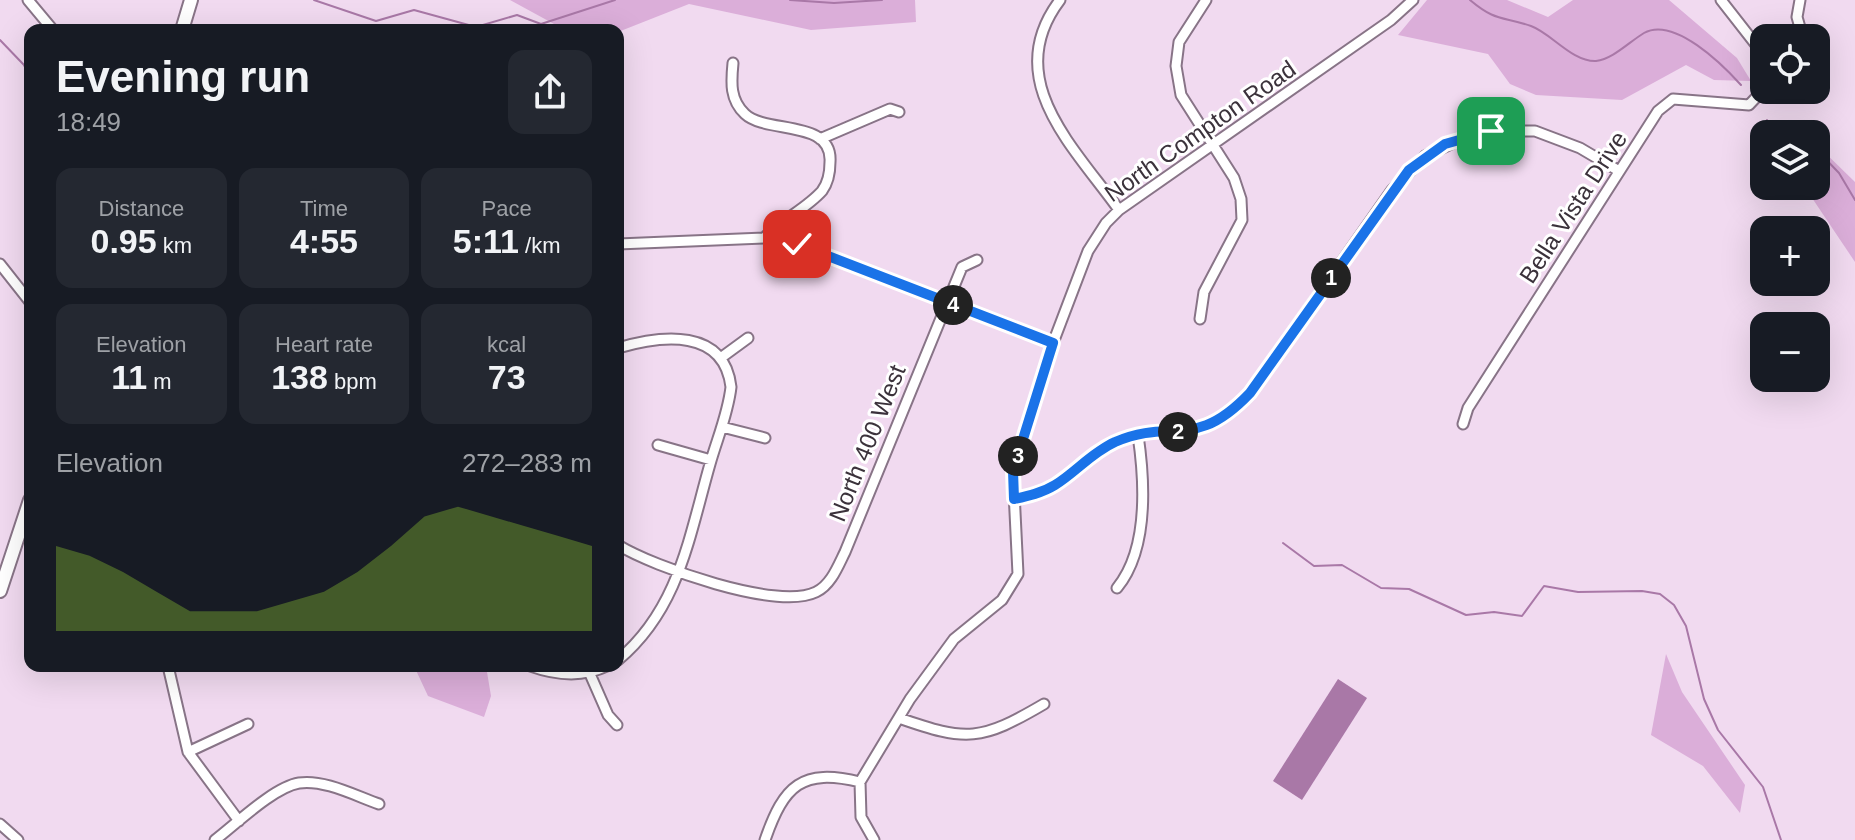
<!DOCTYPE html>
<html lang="en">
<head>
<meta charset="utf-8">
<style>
  :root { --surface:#171b24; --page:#242831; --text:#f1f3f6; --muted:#9ea1a6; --accent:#56762c }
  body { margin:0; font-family:Helvetica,sans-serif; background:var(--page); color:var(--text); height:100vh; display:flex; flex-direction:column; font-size:30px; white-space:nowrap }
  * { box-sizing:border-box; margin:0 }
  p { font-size:26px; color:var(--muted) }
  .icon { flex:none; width:44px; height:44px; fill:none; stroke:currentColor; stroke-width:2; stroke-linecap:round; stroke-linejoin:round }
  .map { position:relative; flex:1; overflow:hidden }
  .details { position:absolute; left:24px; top:24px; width:600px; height:648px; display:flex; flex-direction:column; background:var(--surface); border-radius:16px; box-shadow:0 8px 32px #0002 }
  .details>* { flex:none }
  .controls { position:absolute; left:1750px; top:24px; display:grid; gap:16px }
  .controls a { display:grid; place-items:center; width:80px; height:80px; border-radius:16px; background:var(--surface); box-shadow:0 8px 32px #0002; font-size:40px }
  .pin { position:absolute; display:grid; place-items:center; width:68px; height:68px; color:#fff; margin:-34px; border-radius:16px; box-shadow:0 4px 12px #0006 }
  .km { position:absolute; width:40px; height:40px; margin:-20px; border-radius:50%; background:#222; color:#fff; font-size:22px; line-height:40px; text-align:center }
  .round { display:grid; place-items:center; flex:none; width:84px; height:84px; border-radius:16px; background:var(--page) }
  .summary { display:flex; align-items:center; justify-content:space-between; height:136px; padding:0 32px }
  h1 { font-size:44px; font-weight:600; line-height:60px }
  .stats { display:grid; grid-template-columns:repeat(3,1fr); gap:12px; height:136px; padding:8px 32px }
  .stats div { display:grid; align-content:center; border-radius:16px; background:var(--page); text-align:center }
  .stats b { font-size:34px; font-weight:600 }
  .stats small { font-size:22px; font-weight:400 }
  .stats p { font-size:22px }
  .chart { height:224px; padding:16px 32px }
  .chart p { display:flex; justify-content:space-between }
  .chart svg { width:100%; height:144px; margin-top:8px; fill:var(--accent); opacity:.7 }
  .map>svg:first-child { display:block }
</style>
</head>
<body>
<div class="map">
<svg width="1855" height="840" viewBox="0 0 1855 840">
  <rect width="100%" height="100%" fill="#f1daf0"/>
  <path fill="#dbaed9" d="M510,0H915L916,22L811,30L689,4L618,32L565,30Z
    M1427,0H1507L1548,17L1573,0H1669L1737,58L1751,81L1714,80L1686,65L1622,100L1536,95L1510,84L1488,54L1398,35Z
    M1816,144L1855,182V262L1804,186H1816Z
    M1666,654L1682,692L1745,785L1740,813L1703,766L1651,735Z
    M414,666H486L491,696L484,717L428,696Z"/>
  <path fill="#a978a7" d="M1338,679L1367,698L1302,800L1273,781Z"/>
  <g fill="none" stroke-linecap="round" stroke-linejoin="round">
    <path stroke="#a978a7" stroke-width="2" d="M314,0L376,21L414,10L476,27L517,15L541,24L615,0
      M790,0L834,3L882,0
      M1470,0C1496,22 1502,16 1531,26C1551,33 1572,62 1596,61C1613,59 1629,42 1644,33C1674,16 1723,65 1741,85
      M0,40L24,65L30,77
      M1767,120L1773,129L1792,134
      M1816,149L1839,173L1855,200
      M1283,543L1314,566L1342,565L1381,588L1409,589L1466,615L1494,612L1522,616L1544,586L1578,592L1642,591L1660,594L1674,605L1686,626L1704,699L1718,730L1763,787L1781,840"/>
    <defs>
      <path id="minor" d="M28,0L53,30
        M1060,0C1000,79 1074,147 1119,210
        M1721,0L1764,55
        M1800,0L1797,17L1803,38
        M733,63C731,83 730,100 745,114C766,134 833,119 830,162C830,171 828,183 822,191C806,209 781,220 764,238
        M1816,67L1823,74
        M820,139L890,109L899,112
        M618,244L764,238L797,244L1053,343
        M0,264L30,302
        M1200,319L1204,292L1242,220L1241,199L1234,178L1181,95L1176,66L1179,42L1206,0
        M618,348C662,335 724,328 731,387C728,414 717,439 710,464C689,537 679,609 618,660
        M722,357L748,338
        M1463,424L1468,408L1658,111L1673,99L1749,105L1764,89
        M722,427L765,438
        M658,445L711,460
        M1014,499C1028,496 1042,493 1055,485C1076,471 1091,453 1115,442C1173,417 1195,451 1250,393L1392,190L1425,156L1468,136L1491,131H1535L1580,148L1619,171
        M618,545C654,567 777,611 816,592C831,585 838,566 845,552L962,267L977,260
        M1117,588C1149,549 1145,483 1138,435
        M168,666L188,752L239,821
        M530,666C555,675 582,678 607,666
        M590,674L608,715L617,725
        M899,718C967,742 981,741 1044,704
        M188,752L248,724
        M0,824L18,840
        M215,840C236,824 274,787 299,783C324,779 356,796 379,804
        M765,840C784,785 802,768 860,782
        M874,840L861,817L860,782L910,699L954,639L1002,600L1018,574L1013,471L1053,343L1088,251L1106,223L1119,210L1391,20L1413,0"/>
      <path id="major" d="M182,30L191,0
        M0,591L30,500"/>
    </defs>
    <use href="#minor" stroke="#887487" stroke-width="13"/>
    <use href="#major" stroke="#887487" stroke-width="16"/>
    <use href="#minor" stroke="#fff" stroke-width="9"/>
    <use href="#major" stroke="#fff" stroke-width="12"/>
  </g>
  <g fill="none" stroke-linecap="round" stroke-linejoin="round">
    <defs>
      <path id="route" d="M797,244L1053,343L1013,471L1014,499C1028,496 1042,493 1055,485C1076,472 1091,453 1115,442C1173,417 1194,452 1250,393L1409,170L1445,144L1491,131"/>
    </defs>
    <use href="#route" stroke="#fff" stroke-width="16"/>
    <use href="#route" stroke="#1a73e8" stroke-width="10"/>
  </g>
  <g text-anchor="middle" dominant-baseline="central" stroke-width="6" stroke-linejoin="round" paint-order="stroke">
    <g font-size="24" fill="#3b323b" stroke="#fff">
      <text transform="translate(1200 131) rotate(-35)">North Compton Road</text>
      <text transform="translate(1573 207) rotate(-57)">Bella Vista Drive</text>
      <text transform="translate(867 443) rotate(-68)">North 400 West</text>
    </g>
  </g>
</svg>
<div class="controls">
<a><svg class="icon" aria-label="locate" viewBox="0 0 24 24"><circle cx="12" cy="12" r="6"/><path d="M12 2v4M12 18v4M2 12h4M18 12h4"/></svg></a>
<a><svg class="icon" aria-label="layers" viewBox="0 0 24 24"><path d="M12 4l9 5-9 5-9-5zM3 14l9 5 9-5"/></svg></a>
<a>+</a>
<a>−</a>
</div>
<div class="pin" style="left:1491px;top:131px;background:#1e9e55"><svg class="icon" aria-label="arrive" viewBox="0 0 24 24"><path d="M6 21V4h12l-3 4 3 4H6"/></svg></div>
<div class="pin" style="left:797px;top:244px;background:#d93025"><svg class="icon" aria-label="check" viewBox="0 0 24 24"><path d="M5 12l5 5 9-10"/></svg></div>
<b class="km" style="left:1331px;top:278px">1</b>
<b class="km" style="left:1178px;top:432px">2</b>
<b class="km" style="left:1018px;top:456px">3</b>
<b class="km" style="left:953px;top:305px">4</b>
<section class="details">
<div class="summary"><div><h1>Evening run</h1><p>18:49</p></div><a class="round"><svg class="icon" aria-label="share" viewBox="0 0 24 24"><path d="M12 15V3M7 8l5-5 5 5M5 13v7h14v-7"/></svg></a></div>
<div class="stats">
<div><p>Distance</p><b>0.95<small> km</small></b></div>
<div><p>Time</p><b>4:55</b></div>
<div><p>Pace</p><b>5:11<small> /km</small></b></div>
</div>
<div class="stats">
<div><p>Elevation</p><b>11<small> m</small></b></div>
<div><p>Heart rate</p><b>138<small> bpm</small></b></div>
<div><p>kcal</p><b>73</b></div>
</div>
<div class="chart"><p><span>Elevation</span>272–283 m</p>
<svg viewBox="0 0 160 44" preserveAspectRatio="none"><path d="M0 44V18L10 21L20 26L30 32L40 38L50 38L60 38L70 35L80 32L90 26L100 18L110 9L120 6L130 9L140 12L150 15L160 18V44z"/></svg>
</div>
</section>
</div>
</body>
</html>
